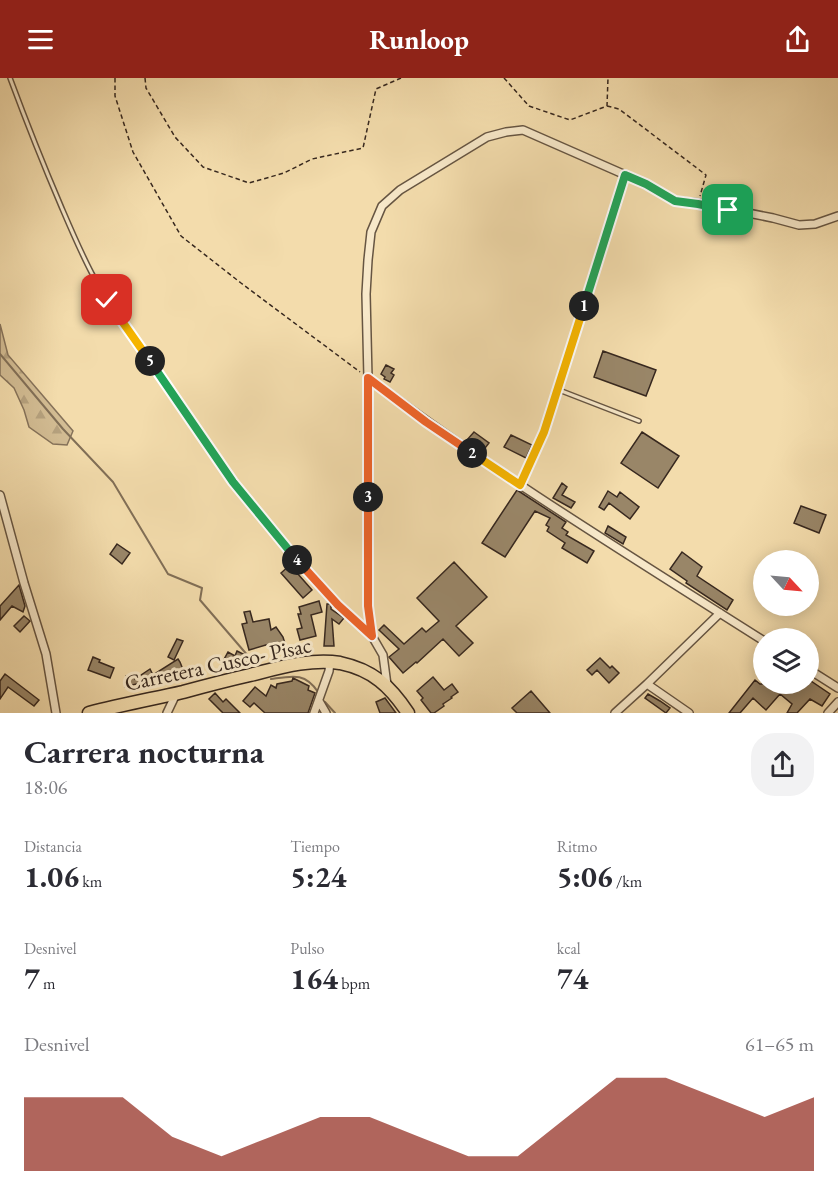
<!DOCTYPE html>
<html lang="es">
<head>
<meta charset="utf-8">
<style>
  :root { --surface:#fff; --page:#f2f2f3; --text:#2b2b33; --muted:#7c7c81; --accent:#8f2418 }
  body { margin:0; font-family:"EB Garamond",serif; background:var(--page); color:var(--text); height:100vh; display:flex; flex-direction:column; font-size:22px; white-space:nowrap }
  * { box-sizing:border-box; margin:0 }
  p { font-size:20px; color:var(--muted) }
  .icon { flex:none; width:33px; height:33px; fill:none; stroke:currentColor; stroke-width:2; stroke-linecap:round; stroke-linejoin:round }
  .map { position:relative; height:635px; overflow:hidden }
  .sheet { display:flex; flex-direction:column; background:var(--surface); flex:1 }
  .sheet>* { flex:none }
  .needle { width:39px; rotate:116deg }
  .tools { position:absolute; left:753px; top:472px; display:grid; gap:12px }
  .tools a { display:grid; place-items:center; width:66px; height:66px; border-radius:50%; background:var(--surface); box-shadow:0 3px 15px #0003; font-size:30px }
  .pin { position:absolute; display:grid; place-items:center; width:51px; height:51px; color:#fff; margin:-26px; border-radius:12px; box-shadow:0 3px 9px #0006 }
  .km { position:absolute; width:30px; height:30px; margin:-15px; border-radius:50%; background:#222; color:#fff; font-size:16px; line-height:30px; text-align:center }
  .round { display:grid; place-items:center; flex:none; width:63px; height:63px; border-radius:24px; background:var(--page) }
  .overview { display:flex; align-items:center; justify-content:space-between; height:102px; padding:0 24px }
  h1 { font-size:33px; font-weight:700; line-height:45px }
  .figures { display:grid; grid-template-columns:repeat(3,1fr); gap:9px; height:102px; padding:6px 24px }
  .figures div { display:grid; align-content:center }
  .figures b { font-size:30px; font-weight:700 }
  .figures small { font-size:16px; font-weight:400 }
  .figures p { font-size:16px }
  .chart { height:168px; padding:12px 24px }
  .chart p { display:flex; justify-content:space-between }
  .chart svg { width:100%; height:108px; margin-top:6px; fill:var(--accent); opacity:.7 }
  header { display:flex; justify-content:space-between; align-items:center; height:78px; padding:0 24px; background:var(--accent); color:#fff; font-size:27px; font-weight:700 }
  .map>svg:first-child { display:block }
</style>
</head>
<body>
<header><svg class="icon" aria-label="menu" viewBox="0 0 24 24"><path d="M4 6h16M4 12h16M4 18h16"/></svg>Runloop<svg class="icon" aria-label="share" viewBox="0 0 24 24"><path d="M12 15V3M7 8l5-5 5 5M5 13v7h14v-7"/></svg></header>
<div class="map">
<svg width="838" height="635" viewBox="0 0 838 635">
  <defs>
    <pattern id="forest-firs" width="22" height="20" patternUnits="userSpaceOnUse" patternTransform="scale(1.5)"><rect width="22" height="20" fill="#d3bd94"/><path d="M5 1l3.5 6h-7zM16 11l3.5 6h-7z" fill="#b6a27f"/></pattern>
  </defs>
  <rect width="100%" height="100%" fill="#f3dcac"/>
  <filter id="stains"><feTurbulence type="fractalNoise" baseFrequency=".00333" numOctaves="4"/><feColorMatrix values="0 0 0 0 .2 0 0 0 0 .09 0 0 0 0 .02 0 0 0 .5 -.17"/></filter>
  <radialGradient id="worn" r=".72"><stop offset=".6" stop-color="#630" stop-opacity="0"/><stop offset="1" stop-color="#630" stop-opacity=".3"/></radialGradient>
  <path fill="url(#forest-firs)" stroke="#85725a" stroke-width="1.5" d="M0,246L8,277L73,353L67,367L53,366L29,349L24,332L14,310L0,297Z"/>
  <g fill="none" stroke-linecap="round" stroke-linejoin="round">
    <path stroke="#816f57" stroke-width="2" d="M0,276L63,351L113,404L168,496L202,510L200,522L255,586
      M271,601C292,598 305,594 318,614
      M325,624L335,635"/>
  </g>
  <path fill="#998668" stroke="#37281f" stroke-width="1.5" d="M603,273L656,292L646,318L594,299Z
    M386,287L394,291L391,295L394,297L390,304L384,301L385,299L381,296Z
    M474,354L489,365L482,374L466,363Z
    M642,354L679,378L658,410L621,385Z
    M511,357L532,367L526,380L504,369Z
    M562,405L567,409L562,417L575,424L571,430L553,420Z
    M517,412L566,444L562,450L568,454L566,457L594,473L587,485L562,470L565,465L547,453L549,449L546,447L550,440L535,433L505,479L482,465Z
    M608,413L617,419L620,414L639,429L630,441L609,425L604,432L599,429Z
    M801,428L826,437L819,455L794,445Z
    M608,448L626,459L623,466L605,455Z
    M117,466L130,475L122,486L110,476Z
    M682,474L702,489L697,498L733,522L727,532L686,505L687,503L670,491Z
    M454,484L487,519L456,548L473,565L459,578L443,561L417,585L416,584L403,595L389,579L399,571L379,552L384,547L404,566L422,550L426,554L439,543L417,520Z
    M290,487L312,512L303,520L281,495Z
    M19,507L25,528L23,534L12,528L0,542V528Z
    M319,523L322,534L311,537L316,558L300,562L297,551L302,550L298,536H301L299,529Z
    M327,526H331V531L344,540L339,546L332,541L334,568H324Z
    M250,533L253,544L269,541L271,552L276,549L283,559L286,569L278,571L276,564L249,572L242,546L247,545L244,534Z
    M24,538L30,543L20,554L14,548Z
    M177,561L183,563L174,582L168,579Z
    M237,573L249,579L244,588L233,591L222,585L228,574L235,578Z
    M93,579L100,582L99,584L114,590L110,600L88,592Z
    M600,580L610,590L612,588L619,595L609,605L597,592L592,597L587,592Z
    M178,581L180,584L186,599L174,603L171,594L150,608L147,603L125,609V607L128,605L126,598L134,596L135,601L150,591L153,597Z
    M5,596L39,622L34,628L8,609L0,621V603Z
    M433,599L444,612L452,606L458,614L451,619L452,620L443,626L444,628L434,635H431L421,622L423,620L417,613Z
    M293,600L309,608L308,612L315,615L308,635H265L254,625L250,629L243,623L255,609L266,618L271,607L276,610L277,606L292,603Z
    M808,601L830,616L822,628L810,621L797,635H787L792,626L780,616L766,632L753,620L740,635H729L755,602L760,606H808Z
    M531,613L550,635H517L512,630Z
    M215,615L223,624L226,621L240,635H223L209,621Z
    M648,616L660,623L670,630L666,635L645,620Z
    M385,620L396,635H380L376,624Z"/>
  <g fill="none" stroke-linecap="round" stroke-linejoin="round">
    <defs>
      <path id="lane" d="M10,0C26,43 43,86 61,128C79,170 99,218 130,252C164,302 197,354 233,404C273,459 320,510 371,557
        M559,312L639,343"/>
      <path id="street" d="M368,300L366,216L368,182L371,154L382,128L400,112L487,59L506,54L523,52L646,106L675,123L698,125L773,140L799,147L815,146L838,138
        M520,407L544,354L625,97
        M0,417L24,505L46,576L56,635
        M808,591L838,610
        M647,606L720,535
        M387,607L383,577L372,558L368,528V300C495,395 630,478 764,563
        M319,623L326,635
        M167,635L176,616
        M314,635L329,593L330,584
        M615,635L647,606L689,635
        M828,635L838,624"/>
      <path id="highway" d="M89,635C120,627 152,621 183,614C205,608 228,602 250,597C278,590 311,580 340,585C373,592 390,608 408,635"/>
    </defs>
    <use href="#lane" stroke="#665542" stroke-width="6"/>
    <use href="#street" stroke="#665542" stroke-width="10"/>
    <use href="#highway" stroke="#37281f" stroke-width="15"/>
    <path stroke="#37281f" stroke-width="1.5" stroke-dasharray="4.5 3" stroke-linecap="butt" d="M115,0V18L133,74L181,158L241,205L360,294
      M145,0L146,10L175,59L203,89L249,105L284,95L312,81L363,70L376,11L401,0
      M504,0L529,28L570,42L607,28L608,0
      M607,28L619,31L706,97L700,118"/>
    <use href="#lane" stroke="#f7e8c9" stroke-width="3"/>
    <use href="#street" stroke="#f7e8c9" stroke-width="7"/>
    <use href="#highway" stroke="#f3dcac" stroke-width="12"/>
  </g>
  <g fill="none" stroke-linecap="round" stroke-linejoin="round">
    <defs>
      <path id="split-1" d="M584,228L625,97L646,106L675,123L698,126L728,132"/>
      <path id="split-2" d="M472,375L520,407L544,354L584,228"/>
      <path id="split-3" d="M368,419V300L426,344L472,375"/>
      <path id="split-4" d="M297,482L338,527L372,558L368,528V419"/>
      <path id="split-5" d="M150,283L233,404L297,482"/>
      <path id="split-6" d="M107,222L150,283"/>
    </defs>
    <use href="#split-1" stroke="#fff" stroke-width="12"/>
    <use href="#split-2" stroke="#fff" stroke-width="12"/>
    <use href="#split-3" stroke="#fff" stroke-width="12"/>
    <use href="#split-4" stroke="#fff" stroke-width="12"/>
    <use href="#split-5" stroke="#fff" stroke-width="12"/>
    <use href="#split-6" stroke="#fff" stroke-width="12"/>
    <use href="#split-1" stroke="#22a559" stroke-width="8"/>
    <use href="#split-2" stroke="#f5b400" stroke-width="8"/>
    <use href="#split-3" stroke="#f0652b" stroke-width="8"/>
    <use href="#split-4" stroke="#f0652b" stroke-width="8"/>
    <use href="#split-5" stroke="#22a559" stroke-width="8"/>
    <use href="#split-6" stroke="#f5b400" stroke-width="8"/>
  </g>
  <g text-anchor="middle" dominant-baseline="central" stroke-width="6" stroke-linejoin="round" paint-order="stroke">
    <g font-size="22" fill="#37281f" stroke="#f7e8c9">
      <text transform="translate(218 586) rotate(-12)">Carretera Cusco- Pisac</text>
    </g>
  </g>
  <rect width="100%" height="100%" filter="url(#stains)"/>
  <rect width="100%" height="100%" fill="url(#worn)"/>
</svg>
<div class="tools">
<a><svg class="needle" viewBox="-14 -14 28 28"><path d="M0-13l5 13h-10z" fill="#e53935"/><path d="M0 13l5-13h-10z" fill="#7c7c81"/></svg></a>
<a><svg class="icon" aria-label="layers" viewBox="0 0 24 24"><path d="M12 4l9 5-9 5-9-5zM3 14l9 5 9-5"/></svg></a>
</div>
<div class="pin" style="left:728px;top:132px;background:#1e9e55"><svg class="icon" aria-label="arrive" viewBox="0 0 24 24"><path d="M6 21V4h12l-3 4 3 4H6"/></svg></div>
<div class="pin" style="left:107px;top:222px;background:#d93025"><svg class="icon" aria-label="check" viewBox="0 0 24 24"><path d="M5 12l5 5 9-10"/></svg></div>
<b class="km" style="left:584px;top:228px">1</b>
<b class="km" style="left:472px;top:375px">2</b>
<b class="km" style="left:368px;top:419px">3</b>
<b class="km" style="left:297px;top:482px">4</b>
<b class="km" style="left:150px;top:283px">5</b>
</div>
<section class="sheet">
<div class="overview"><div><h1>Carrera nocturna</h1><p>18:06</p></div><a class="round"><svg class="icon" aria-label="share" viewBox="0 0 24 24"><path d="M12 15V3M7 8l5-5 5 5M5 13v7h14v-7"/></svg></a></div>
<div class="figures">
<div><p>Distancia</p><b>1.06<small> km</small></b></div>
<div><p>Tiempo</p><b>5:24</b></div>
<div><p>Ritmo</p><b>5:06<small> /km</small></b></div>
</div>
<div class="figures">
<div><p>Desnivel</p><b>7<small> m</small></b></div>
<div><p>Pulso</p><b>164<small> bpm</small></b></div>
<div><p>kcal</p><b>74</b></div>
</div>
<div class="chart"><p><span>Desnivel</span>61–65 m</p>
<svg viewBox="0 0 160 44" preserveAspectRatio="none"><path d="M0 44V14L10 14L20 14L30 30L40 38L50 30L60 22L70 22L80 30L90 38L100 38L110 22L120 6L130 6L140 14L150 22L160 14V44z"/></svg>
</div>
</section>
</body>
</html>
